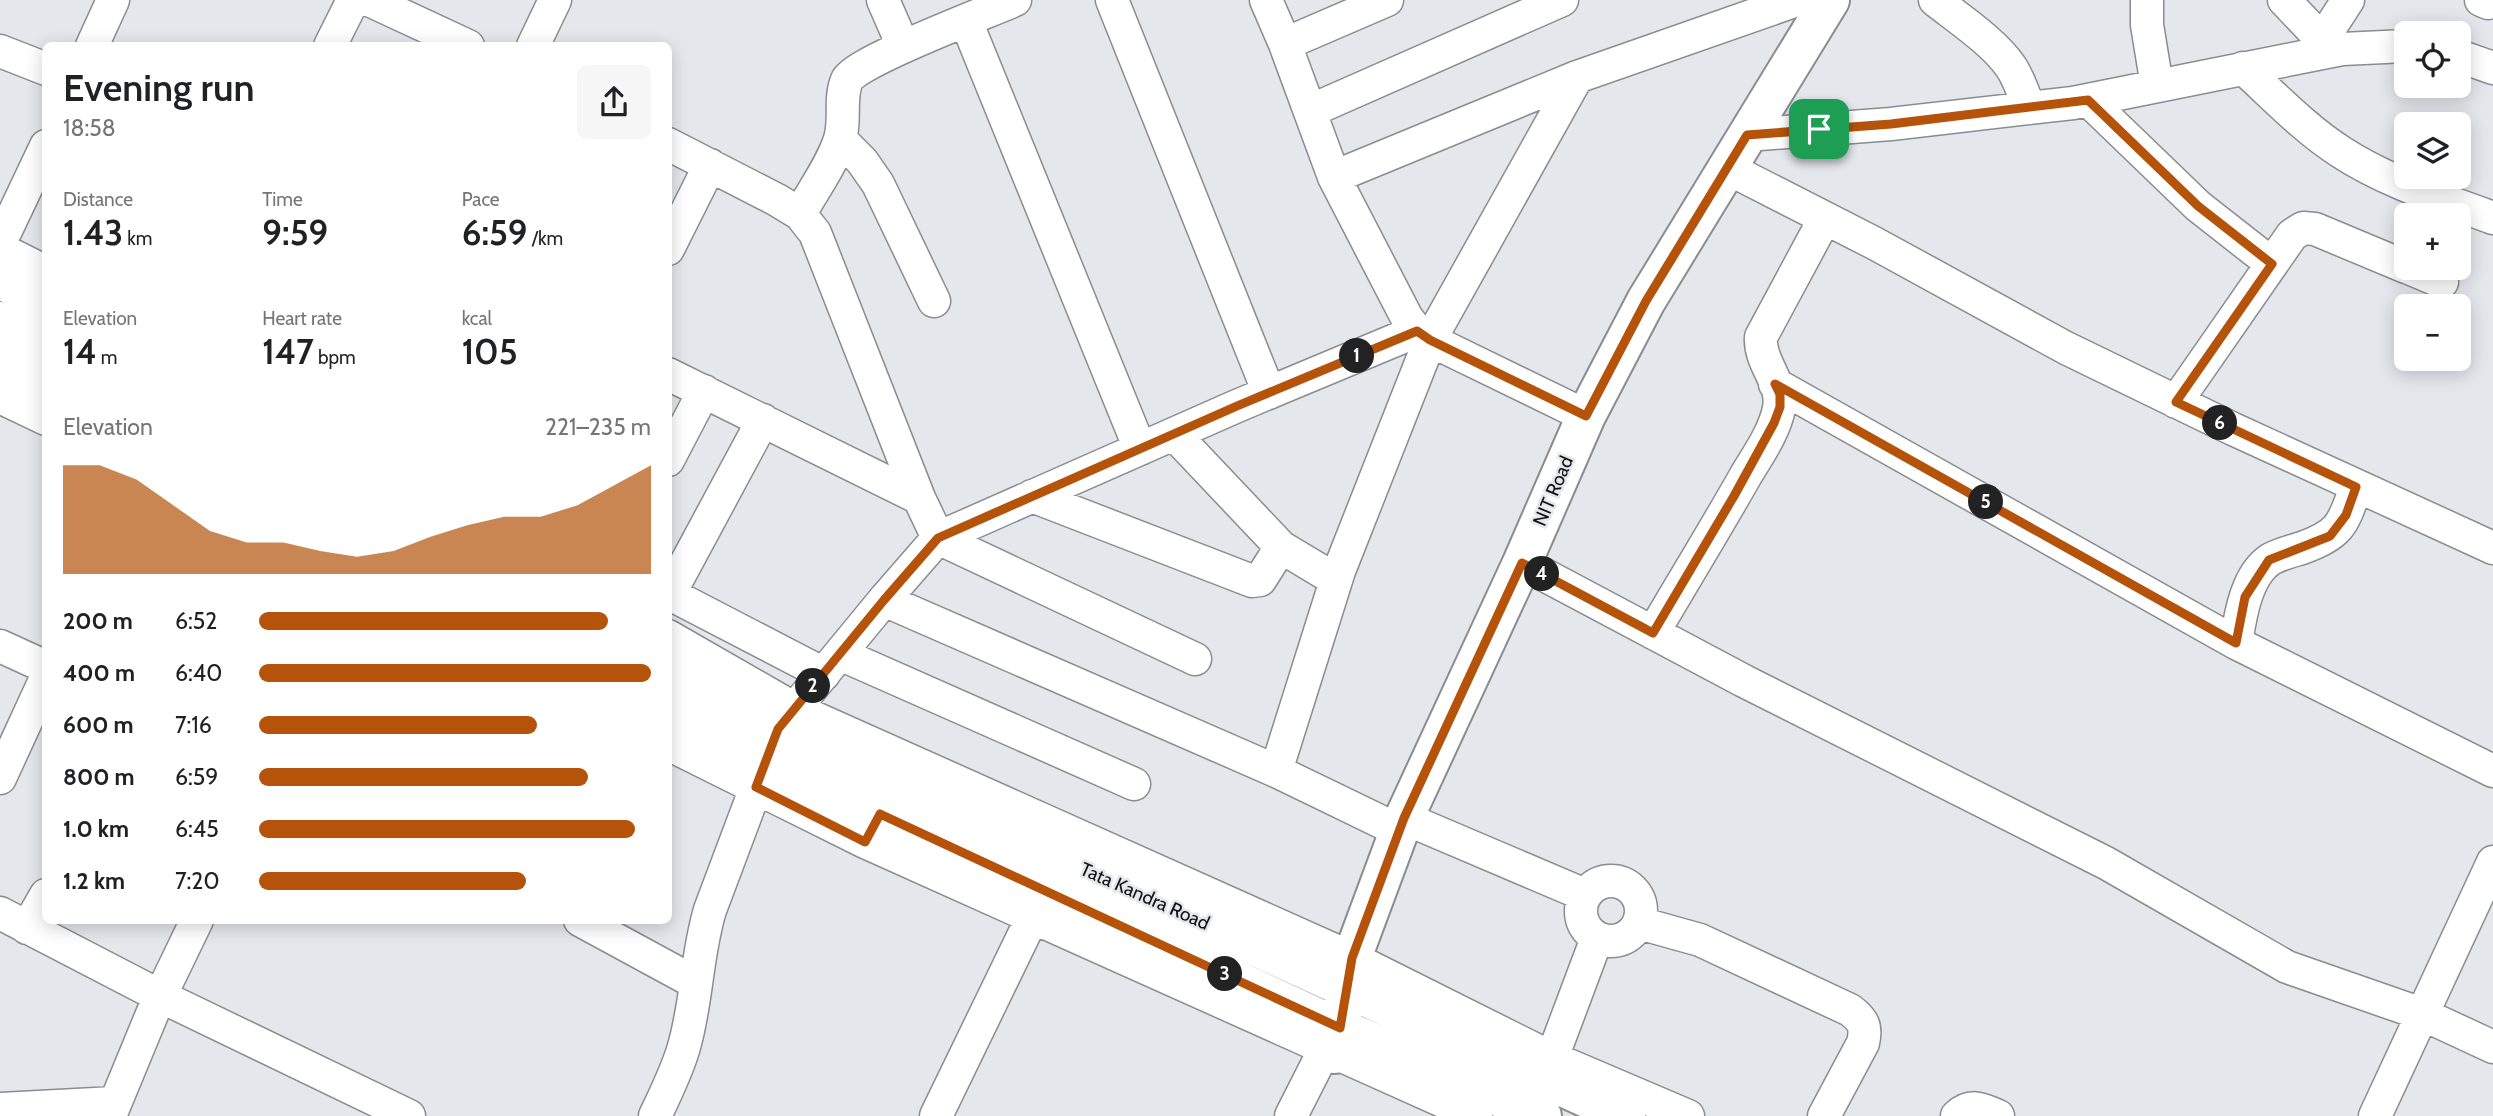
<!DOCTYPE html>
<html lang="en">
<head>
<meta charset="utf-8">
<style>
  :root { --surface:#fff; --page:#f6f6f6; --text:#202124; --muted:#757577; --accent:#b45309 }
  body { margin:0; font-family:Cabin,sans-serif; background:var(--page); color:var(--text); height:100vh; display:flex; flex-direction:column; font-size:26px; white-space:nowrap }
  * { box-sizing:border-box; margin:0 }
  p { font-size:23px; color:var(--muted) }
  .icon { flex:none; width:38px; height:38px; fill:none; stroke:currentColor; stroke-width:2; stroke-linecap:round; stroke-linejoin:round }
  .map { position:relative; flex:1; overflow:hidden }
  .panel { position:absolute; left:42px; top:42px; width:630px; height:882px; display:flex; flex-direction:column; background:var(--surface); border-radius:10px; box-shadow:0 4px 18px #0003 }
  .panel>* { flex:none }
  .buttons { position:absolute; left:2394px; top:21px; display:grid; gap:14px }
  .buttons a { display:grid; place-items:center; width:77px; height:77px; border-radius:10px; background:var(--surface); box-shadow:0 4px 18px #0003; font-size:35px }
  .pin { position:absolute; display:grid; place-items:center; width:60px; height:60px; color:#fff; margin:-30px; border-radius:14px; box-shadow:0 4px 10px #0006 }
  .km { position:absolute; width:35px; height:35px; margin:-18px; border-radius:50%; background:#222; color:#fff; font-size:19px; line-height:35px; text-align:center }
  .round { display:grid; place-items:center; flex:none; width:74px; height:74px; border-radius:10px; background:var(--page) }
  .headline { display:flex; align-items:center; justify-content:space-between; height:119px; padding:0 21px }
  h1 { font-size:38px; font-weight:600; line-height:52px }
  .metrics { display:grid; grid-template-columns:repeat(3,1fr); gap:10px; height:119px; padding:7px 21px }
  .metrics div { display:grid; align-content:center }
  .metrics b { font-size:35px; font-weight:600 }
  .metrics small { font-size:19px; font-weight:400 }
  .metrics p { font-size:19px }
  .chart { height:196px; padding:14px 21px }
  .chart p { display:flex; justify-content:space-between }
  .chart svg { width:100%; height:126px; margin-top:7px; fill:var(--accent); opacity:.7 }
  ul { padding:0 21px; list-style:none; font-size:23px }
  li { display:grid; grid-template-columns:112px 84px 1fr; align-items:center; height:52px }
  li i { height:18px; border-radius:9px; background:var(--accent) }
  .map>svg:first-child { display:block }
</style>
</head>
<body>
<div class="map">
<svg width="2493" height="1116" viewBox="0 0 2493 1116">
  <rect width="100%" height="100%" fill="#e4e7ec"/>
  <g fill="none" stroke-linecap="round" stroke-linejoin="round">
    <defs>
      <path id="minor" d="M369,0L468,46
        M883,0L903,46
        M1112,0L1269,393
        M1266,0L1285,44L1334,177L1407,318L1417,331L1430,340L1586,416
        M1935,0C1959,19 1994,42 2011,67C2019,79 2024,94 2029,108
        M2147,0V25L2157,86
        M2284,0L2322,40
        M2481,0L2488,3
        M966,21L1140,449
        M1285,44L1387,0
        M92,46L113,0
        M330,46L353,0
        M533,46L555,0
        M0,51L46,69
        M2313,54L2348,0
        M2459,56L2493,68
        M2243,68C2274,96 2305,129 2341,152C2387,182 2442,199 2493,218
        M2088,100L2198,206L2272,264
        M1310,111L1562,0
        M1747,135L1891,124L2073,103L2342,49L2406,46
        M840,139L862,161L878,184L934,301
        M668,144L777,200L800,214L815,233L919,498L938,538L1195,659
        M1727,168L1874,243L2066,348L2233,429L2493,548
        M1334,177L1577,77L1797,0
        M800,214C813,190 832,165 840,139C846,120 839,98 847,80C855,62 988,12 1015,0
        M0,243L46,146
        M0,249L46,272
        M668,249L710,165
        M2409,268L2442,282
        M0,283L46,305
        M668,374L919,498
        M1775,384L2236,643L2493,771
        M0,397L46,419
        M2176,402L2292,235L2303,228L2315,229L2406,267
        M1174,434L1281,547
        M668,460L704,391
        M1032,496L1252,581L1260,580L1281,547L1336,580
        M1522,563L1744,681L2106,863L2287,967L2422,1014L2493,1047
        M668,593L824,674
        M670,593L763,420
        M884,600L1276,771L1400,831
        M1653,633C1684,580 1716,528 1746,475C1758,455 1775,431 1779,408C1784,383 1759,363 1761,337L1825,218
        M668,636L795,709L1352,958L1552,1058L1688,1116
        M2236,643C2240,617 2246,575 2271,559C2280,554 2292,551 2302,548C2341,534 2343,524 2356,487
        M0,646L46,667
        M840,654L1134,784
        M668,744L865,842L1476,1116
        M1276,771L1339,571L1430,340L1577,77
        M0,778L46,678
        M1404,818L1585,895
        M1581 911a30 30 0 1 1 60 0a30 30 0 1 1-60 0Z
        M0,913L160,996L409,1116
        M580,920L696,983
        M1639,923L1700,940L1850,1010C1863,1020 1867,1026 1863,1043L1824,1116
        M27,928L46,895
        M1543,1076L1552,1058L1597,938
        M0,1109L114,1103
        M110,1116L155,1007L197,920
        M655,1116C665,1095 676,1073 683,1050C697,1005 696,956 710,910L778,729L884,600L938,538L1237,406L1417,331
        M936,1116L1033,916L1038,895
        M1291,1116L1325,1049
        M1957,1116C1971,1103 1982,1109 1998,1116
        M2375,1116L2493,862"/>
      <path id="major" d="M0,321L46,343
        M0,360L46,382
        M668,667L778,729L1626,1116
        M668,706L767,762L880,815L1340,1028L1542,1116
        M1335,1054L1352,958L1404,818L1522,563L1586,416L1646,301L1830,0"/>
    </defs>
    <use href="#minor" stroke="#898c91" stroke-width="35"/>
    <use href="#major" stroke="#898c91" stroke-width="42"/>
    <use href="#minor" stroke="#fff" stroke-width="32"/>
    <use href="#major" stroke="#fff" stroke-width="38"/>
  </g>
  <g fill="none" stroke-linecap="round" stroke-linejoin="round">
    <defs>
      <path id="route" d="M2088,100L2198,206L2272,264L2176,402L2356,487L2346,515L2330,536L2269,560L2245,597L2236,643L1775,384L1780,394V407L1774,423L1734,496L1653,633L1522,563L1404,818L1352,958L1340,1028L880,814L865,842L756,787L778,729L884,600L938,538L1237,406L1417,331L1430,340L1586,416L1646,301L1747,135L1891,124Z"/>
    </defs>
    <use href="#route" stroke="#fff" stroke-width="14"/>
    <use href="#route" stroke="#b45309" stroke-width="9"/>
  </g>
  <g text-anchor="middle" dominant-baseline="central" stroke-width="5" stroke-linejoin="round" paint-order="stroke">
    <g font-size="19" fill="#101113" stroke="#e4e7ec">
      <text transform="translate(1553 491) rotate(-67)">NIT Road</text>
      <text transform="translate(1145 896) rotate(24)">Tata Kandra Road</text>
    </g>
  </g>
</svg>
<div class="buttons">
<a><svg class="icon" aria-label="locate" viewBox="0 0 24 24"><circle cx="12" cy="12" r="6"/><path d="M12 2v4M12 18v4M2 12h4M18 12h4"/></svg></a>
<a><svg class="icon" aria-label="layers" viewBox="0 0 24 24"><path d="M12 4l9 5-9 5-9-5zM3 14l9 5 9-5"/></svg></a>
<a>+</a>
<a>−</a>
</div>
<div class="pin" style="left:1819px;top:129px;background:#1e9e55"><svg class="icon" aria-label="arrive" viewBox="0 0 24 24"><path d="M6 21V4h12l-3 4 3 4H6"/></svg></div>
<b class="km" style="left:1357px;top:356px">1</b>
<b class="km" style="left:813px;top:686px">2</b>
<b class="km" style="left:1225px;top:974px">3</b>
<b class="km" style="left:1542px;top:574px">4</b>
<b class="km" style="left:1986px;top:502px">5</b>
<b class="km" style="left:2220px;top:423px">6</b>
<section class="panel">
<div class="headline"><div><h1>Evening run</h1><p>18:58</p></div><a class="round"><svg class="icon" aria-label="share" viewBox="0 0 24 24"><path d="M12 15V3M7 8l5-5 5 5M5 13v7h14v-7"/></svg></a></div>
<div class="metrics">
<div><p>Distance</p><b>1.43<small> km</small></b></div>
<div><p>Time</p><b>9:59</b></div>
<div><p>Pace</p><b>6:59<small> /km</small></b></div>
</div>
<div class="metrics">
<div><p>Elevation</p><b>14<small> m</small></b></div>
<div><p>Heart rate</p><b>147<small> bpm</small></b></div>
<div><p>kcal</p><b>105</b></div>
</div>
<div class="chart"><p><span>Elevation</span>221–235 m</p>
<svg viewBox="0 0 160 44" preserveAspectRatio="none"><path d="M0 44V6L10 6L20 11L30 20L40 29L50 33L60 33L70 36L80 38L90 36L100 31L110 27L120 24L130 24L140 20L150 13L160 6V44z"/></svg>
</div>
<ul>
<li><b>200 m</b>6:52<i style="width:89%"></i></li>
<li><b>400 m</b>6:40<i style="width:100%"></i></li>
<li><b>600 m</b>7:16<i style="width:71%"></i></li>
<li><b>800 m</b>6:59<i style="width:84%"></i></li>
<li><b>1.0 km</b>6:45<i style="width:96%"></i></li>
<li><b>1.2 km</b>7:20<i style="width:68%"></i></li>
</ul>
</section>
</div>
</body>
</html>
